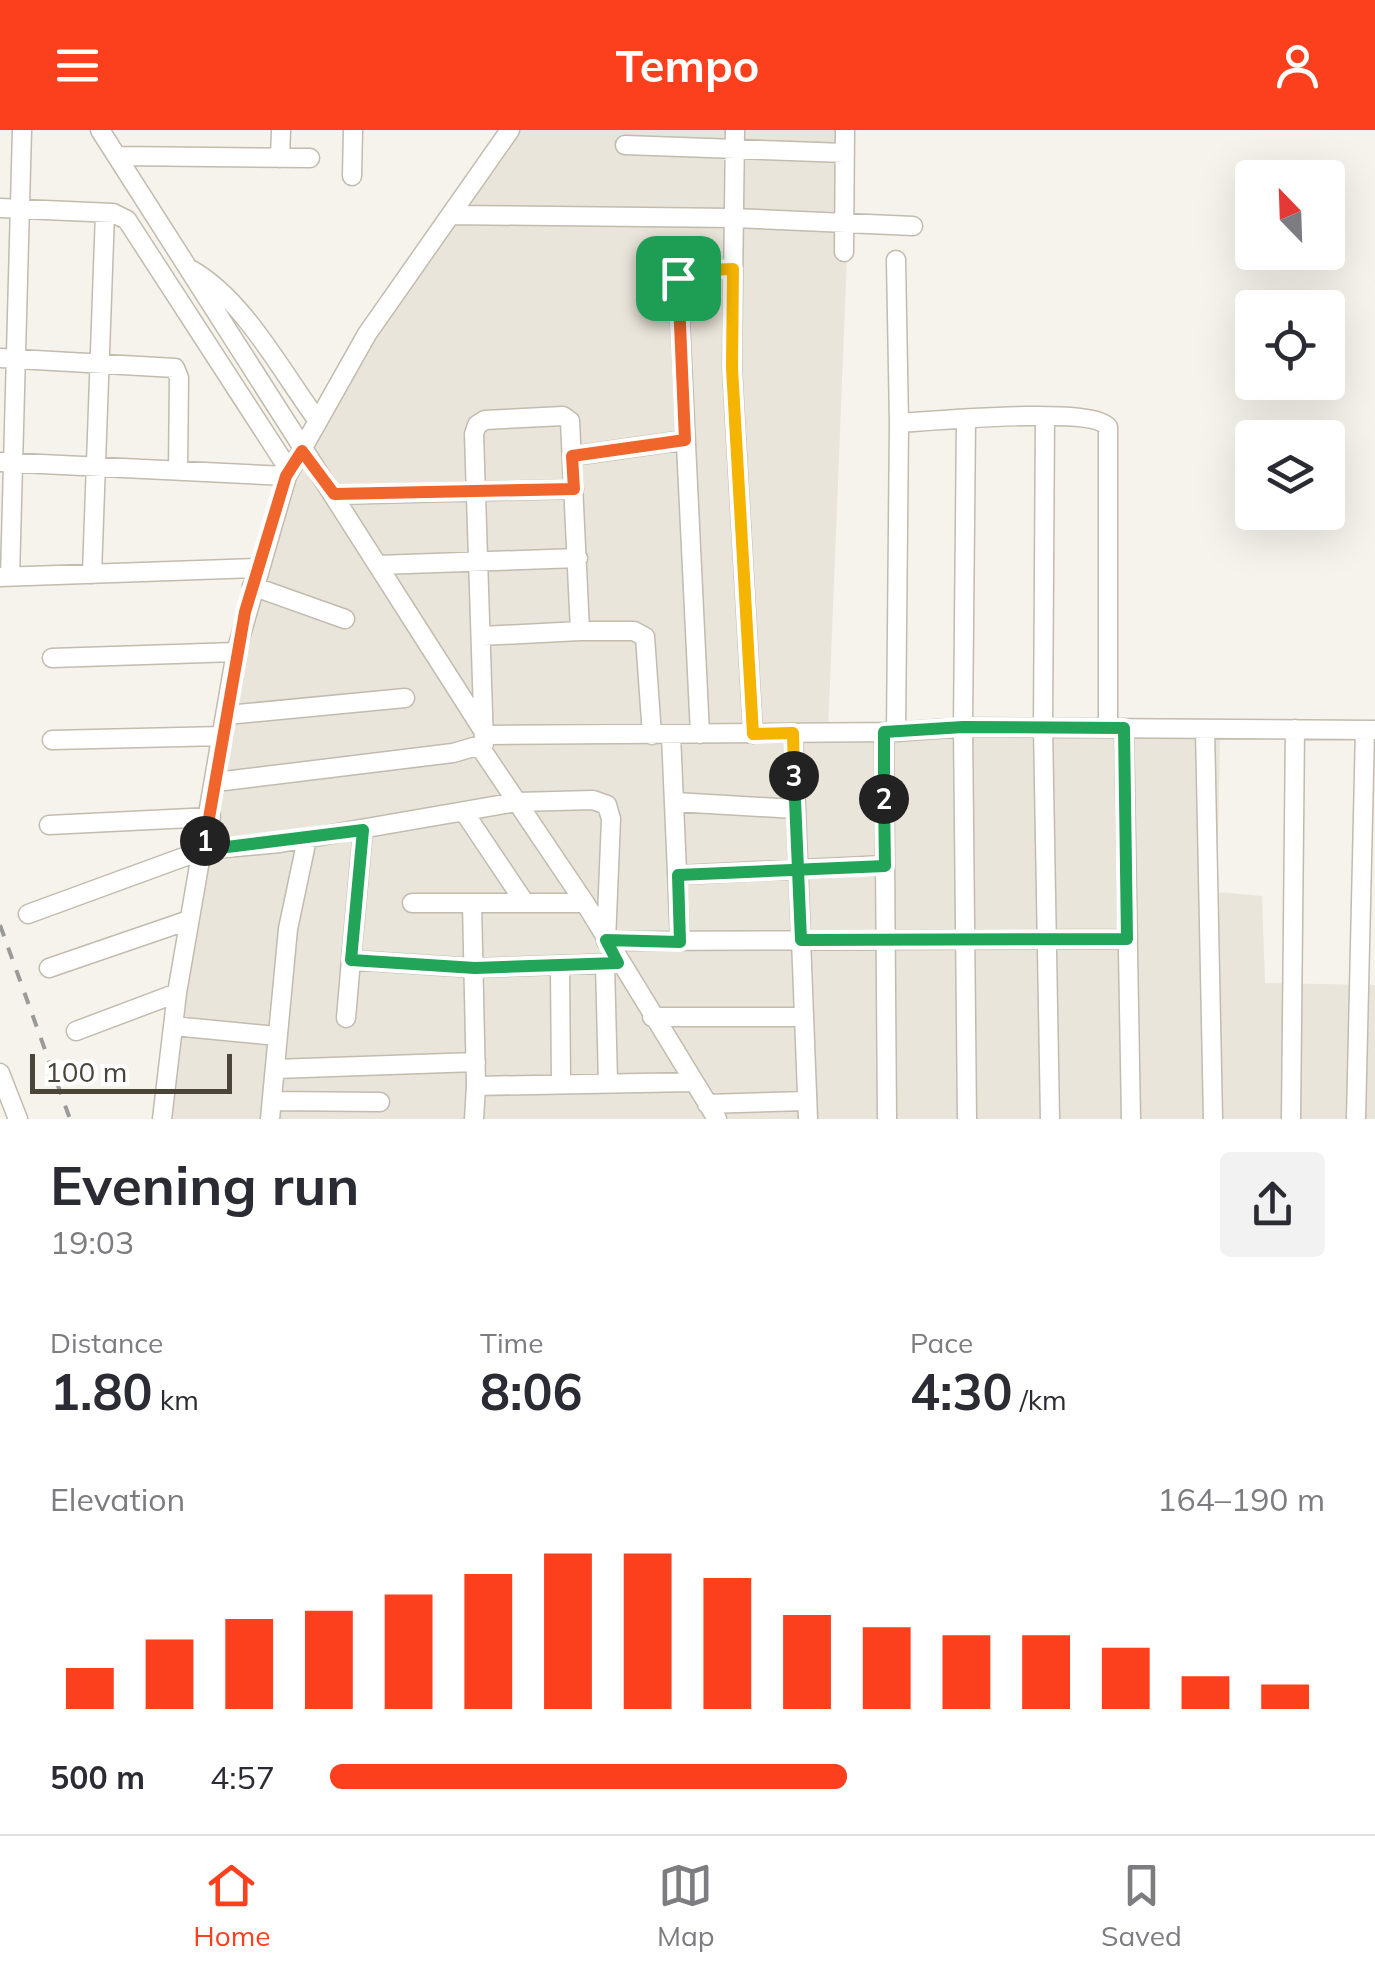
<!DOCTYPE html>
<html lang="en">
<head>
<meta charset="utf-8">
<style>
  :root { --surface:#fff; --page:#f2f2f3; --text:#2b2b33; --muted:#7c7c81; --line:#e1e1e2; --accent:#fc3f1d }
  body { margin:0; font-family:Mulish,sans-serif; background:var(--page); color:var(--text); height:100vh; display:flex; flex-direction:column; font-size:38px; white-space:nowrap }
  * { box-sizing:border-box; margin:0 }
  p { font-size:32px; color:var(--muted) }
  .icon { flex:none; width:55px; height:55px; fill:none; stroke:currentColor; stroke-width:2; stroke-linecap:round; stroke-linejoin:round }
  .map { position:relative; height:989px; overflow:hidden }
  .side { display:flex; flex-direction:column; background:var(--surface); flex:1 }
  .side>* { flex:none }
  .needle { width:65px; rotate:337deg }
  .tools { position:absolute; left:1235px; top:30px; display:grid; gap:20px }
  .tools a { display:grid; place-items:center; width:110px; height:110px; border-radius:10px; background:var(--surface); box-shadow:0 10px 40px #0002; font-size:50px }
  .scale { position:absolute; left:30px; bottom:25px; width:202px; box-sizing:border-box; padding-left:10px; border:5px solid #4b4439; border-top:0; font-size:28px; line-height:35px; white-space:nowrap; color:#4b4439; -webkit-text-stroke:8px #fff; paint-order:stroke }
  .pin { position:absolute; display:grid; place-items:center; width:85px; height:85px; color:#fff; margin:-42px; border-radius:20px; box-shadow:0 5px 15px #0006 }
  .km { position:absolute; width:50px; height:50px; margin:-25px; border-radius:50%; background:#222; color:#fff; font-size:28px; line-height:50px; text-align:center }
  .round { display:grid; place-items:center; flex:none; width:105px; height:105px; border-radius:10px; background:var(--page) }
  .head { display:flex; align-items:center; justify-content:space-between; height:170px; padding:0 50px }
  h1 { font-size:55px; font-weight:700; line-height:75px }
  .stats { display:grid; grid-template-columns:repeat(3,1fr); gap:15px; height:170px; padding:10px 50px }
  .stats div { display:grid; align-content:center }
  .stats b { font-size:50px; font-weight:700 }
  .stats small { font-size:28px; font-weight:400 }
  .stats p { font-size:28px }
  .chart { height:280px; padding:20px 50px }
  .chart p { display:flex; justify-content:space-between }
  .chart svg { width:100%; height:180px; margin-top:10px; stroke:var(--accent); stroke-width:6 }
  ul { padding:0 50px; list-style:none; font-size:32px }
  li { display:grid; grid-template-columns:160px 120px 1fr; align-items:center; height:75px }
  li i { height:25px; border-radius:12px; background:var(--accent) }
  header { display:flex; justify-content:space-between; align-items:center; height:130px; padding:0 50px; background:var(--accent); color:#fff; font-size:45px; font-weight:700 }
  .dock { display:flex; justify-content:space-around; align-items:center; height:140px; border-top:2px solid var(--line); background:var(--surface); font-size:28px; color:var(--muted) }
  .dock a { display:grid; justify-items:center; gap:5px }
  .dock .on { color:var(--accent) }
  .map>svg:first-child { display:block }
</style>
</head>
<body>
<header><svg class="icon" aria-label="menu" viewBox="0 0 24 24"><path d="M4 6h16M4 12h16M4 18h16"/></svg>Tempo<svg class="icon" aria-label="person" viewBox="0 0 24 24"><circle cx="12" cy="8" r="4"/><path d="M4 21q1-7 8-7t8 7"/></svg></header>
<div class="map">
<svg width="1375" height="989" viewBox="0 0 1375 989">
  <rect width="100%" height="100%" fill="#f6f3ec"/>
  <path fill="#eae5da" d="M513,0H852L828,604L1220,605L1217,762L1262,766L1265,853L1375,855V989H165L253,461L303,315Z"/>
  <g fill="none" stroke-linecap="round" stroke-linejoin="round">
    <defs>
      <path id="minor" d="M100,0L486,605
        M735,0L732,238L753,604
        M625,15L845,23
        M117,26L310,28
        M280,28L281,0
        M352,46L353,0
        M0,78L113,83L127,90L289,340
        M451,85L734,88L913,96
        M844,122L845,0
        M896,130L899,293
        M190,139C244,169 281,241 318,291
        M0,228L175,238L179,248L178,341
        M1045,287L1043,597L1050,989
        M966,289L963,597L967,989
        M573,326L685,310
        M0,332L287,346
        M335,365L574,359
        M378,435L578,428
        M92,444L105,83
        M0,447L258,438
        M10,447L22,0
        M252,456L345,489
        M482,506L580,501
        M52,528L236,522
        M227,585L405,568
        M1124,598L1131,989
        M1205,599L1213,989
        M884,602L887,989
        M896,602L899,293C932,291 1092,276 1108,297V598
        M793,603L808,989
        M700,604L678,148L682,141L733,139
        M486,605L896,602L963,597L1375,600
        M671,605L680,811
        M52,610L223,606
        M480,617L585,773L717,989
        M216,652L453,623L484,614L474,304L477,295L485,290L563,286L570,291L580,501H634L645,507L652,605
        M675,672L795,679
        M464,682L525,773
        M49,695L211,687
        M363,700L351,830L475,838L618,833
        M678,745L885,735
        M412,773H472
        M585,773H472L476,956L693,952
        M28,784L203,720L280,713L517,672L593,670L607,675L611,689L606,811L1127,809
        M605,834L608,952
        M560,837L561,954
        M49,838L189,790
        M652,887H804
        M346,888L351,830
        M173,896L277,906
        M76,901L177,863
        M275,939L476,932
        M0,943L18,989
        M272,971L380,972
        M707,974L807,971
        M162,989L177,863L236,522L287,346L367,204L510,0
        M270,989L288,799L307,709
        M474,989L476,956
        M1291,989L1295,599
        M1356,989L1365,600"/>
    </defs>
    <use href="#minor" stroke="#c2bbae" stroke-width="21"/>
    <use href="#minor" stroke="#fff" stroke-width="18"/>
    <path stroke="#9a9a9a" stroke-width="4" stroke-dasharray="12 12" stroke-linecap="butt" d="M0,795L70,989"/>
  </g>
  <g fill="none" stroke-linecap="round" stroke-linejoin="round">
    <defs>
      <path id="split-1" d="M205,711L245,482L286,346L302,321L334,364L574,359L572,326L685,310L678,148"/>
      <path id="split-2" d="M205,711L203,720L363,700L351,830L475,838L618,833L606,810L680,812L678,745L885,736L884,669"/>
      <path id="split-3" d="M794,646L801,810L1127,809L1124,598L963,597L884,602V669"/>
      <path id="split-4" d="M678,148L682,141L733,139L732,238L753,604L793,603L794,646"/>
    </defs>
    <use href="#split-1" stroke="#fff" stroke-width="20"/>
    <use href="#split-2" stroke="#fff" stroke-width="20"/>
    <use href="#split-3" stroke="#fff" stroke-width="20"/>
    <use href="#split-4" stroke="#fff" stroke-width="20"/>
    <use href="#split-1" stroke="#f0652b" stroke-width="12"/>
    <use href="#split-2" stroke="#22a559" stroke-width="12"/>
    <use href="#split-3" stroke="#22a559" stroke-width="12"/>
    <use href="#split-4" stroke="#f5b400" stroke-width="12"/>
  </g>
</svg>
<div class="tools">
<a><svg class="needle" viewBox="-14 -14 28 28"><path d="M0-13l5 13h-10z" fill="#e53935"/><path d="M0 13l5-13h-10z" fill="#7c7c81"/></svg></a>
<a><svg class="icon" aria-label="locate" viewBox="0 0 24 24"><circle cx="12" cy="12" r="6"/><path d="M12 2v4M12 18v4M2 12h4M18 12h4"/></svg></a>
<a><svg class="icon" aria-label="layers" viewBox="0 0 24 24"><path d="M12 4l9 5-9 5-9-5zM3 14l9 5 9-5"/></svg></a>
</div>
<div class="scale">100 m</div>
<div class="pin" style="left:678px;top:148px;background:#1e9e55"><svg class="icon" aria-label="arrive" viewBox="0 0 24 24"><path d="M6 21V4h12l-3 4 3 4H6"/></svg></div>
<b class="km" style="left:205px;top:711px">1</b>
<b class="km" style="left:884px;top:669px">2</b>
<b class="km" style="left:794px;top:646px">3</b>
</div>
<section class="side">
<div class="head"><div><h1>Evening run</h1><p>19:03</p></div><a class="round"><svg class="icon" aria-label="share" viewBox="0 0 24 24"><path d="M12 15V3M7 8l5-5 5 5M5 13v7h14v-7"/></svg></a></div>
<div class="stats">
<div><p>Distance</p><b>1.80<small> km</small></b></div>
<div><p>Time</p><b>8:06</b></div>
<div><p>Pace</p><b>4:30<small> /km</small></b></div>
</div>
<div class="chart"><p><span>Elevation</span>164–190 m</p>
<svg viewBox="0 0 160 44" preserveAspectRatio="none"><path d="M5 44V34M15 44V27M25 44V22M35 44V20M45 44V16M55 44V11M65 44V6M75 44V6M85 44V12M95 44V21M105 44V24M115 44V26M125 44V26M135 44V29M145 44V36M155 44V38"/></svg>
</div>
<ul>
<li><b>500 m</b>4:57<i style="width:52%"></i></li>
</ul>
</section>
<nav class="dock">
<a class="on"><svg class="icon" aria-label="home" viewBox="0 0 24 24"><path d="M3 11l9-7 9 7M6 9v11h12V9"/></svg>Home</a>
<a><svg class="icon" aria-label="map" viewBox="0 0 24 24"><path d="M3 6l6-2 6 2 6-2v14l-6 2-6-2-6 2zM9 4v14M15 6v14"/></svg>Map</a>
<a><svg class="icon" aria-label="saved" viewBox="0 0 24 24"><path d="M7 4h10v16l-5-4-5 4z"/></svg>Saved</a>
</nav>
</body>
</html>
